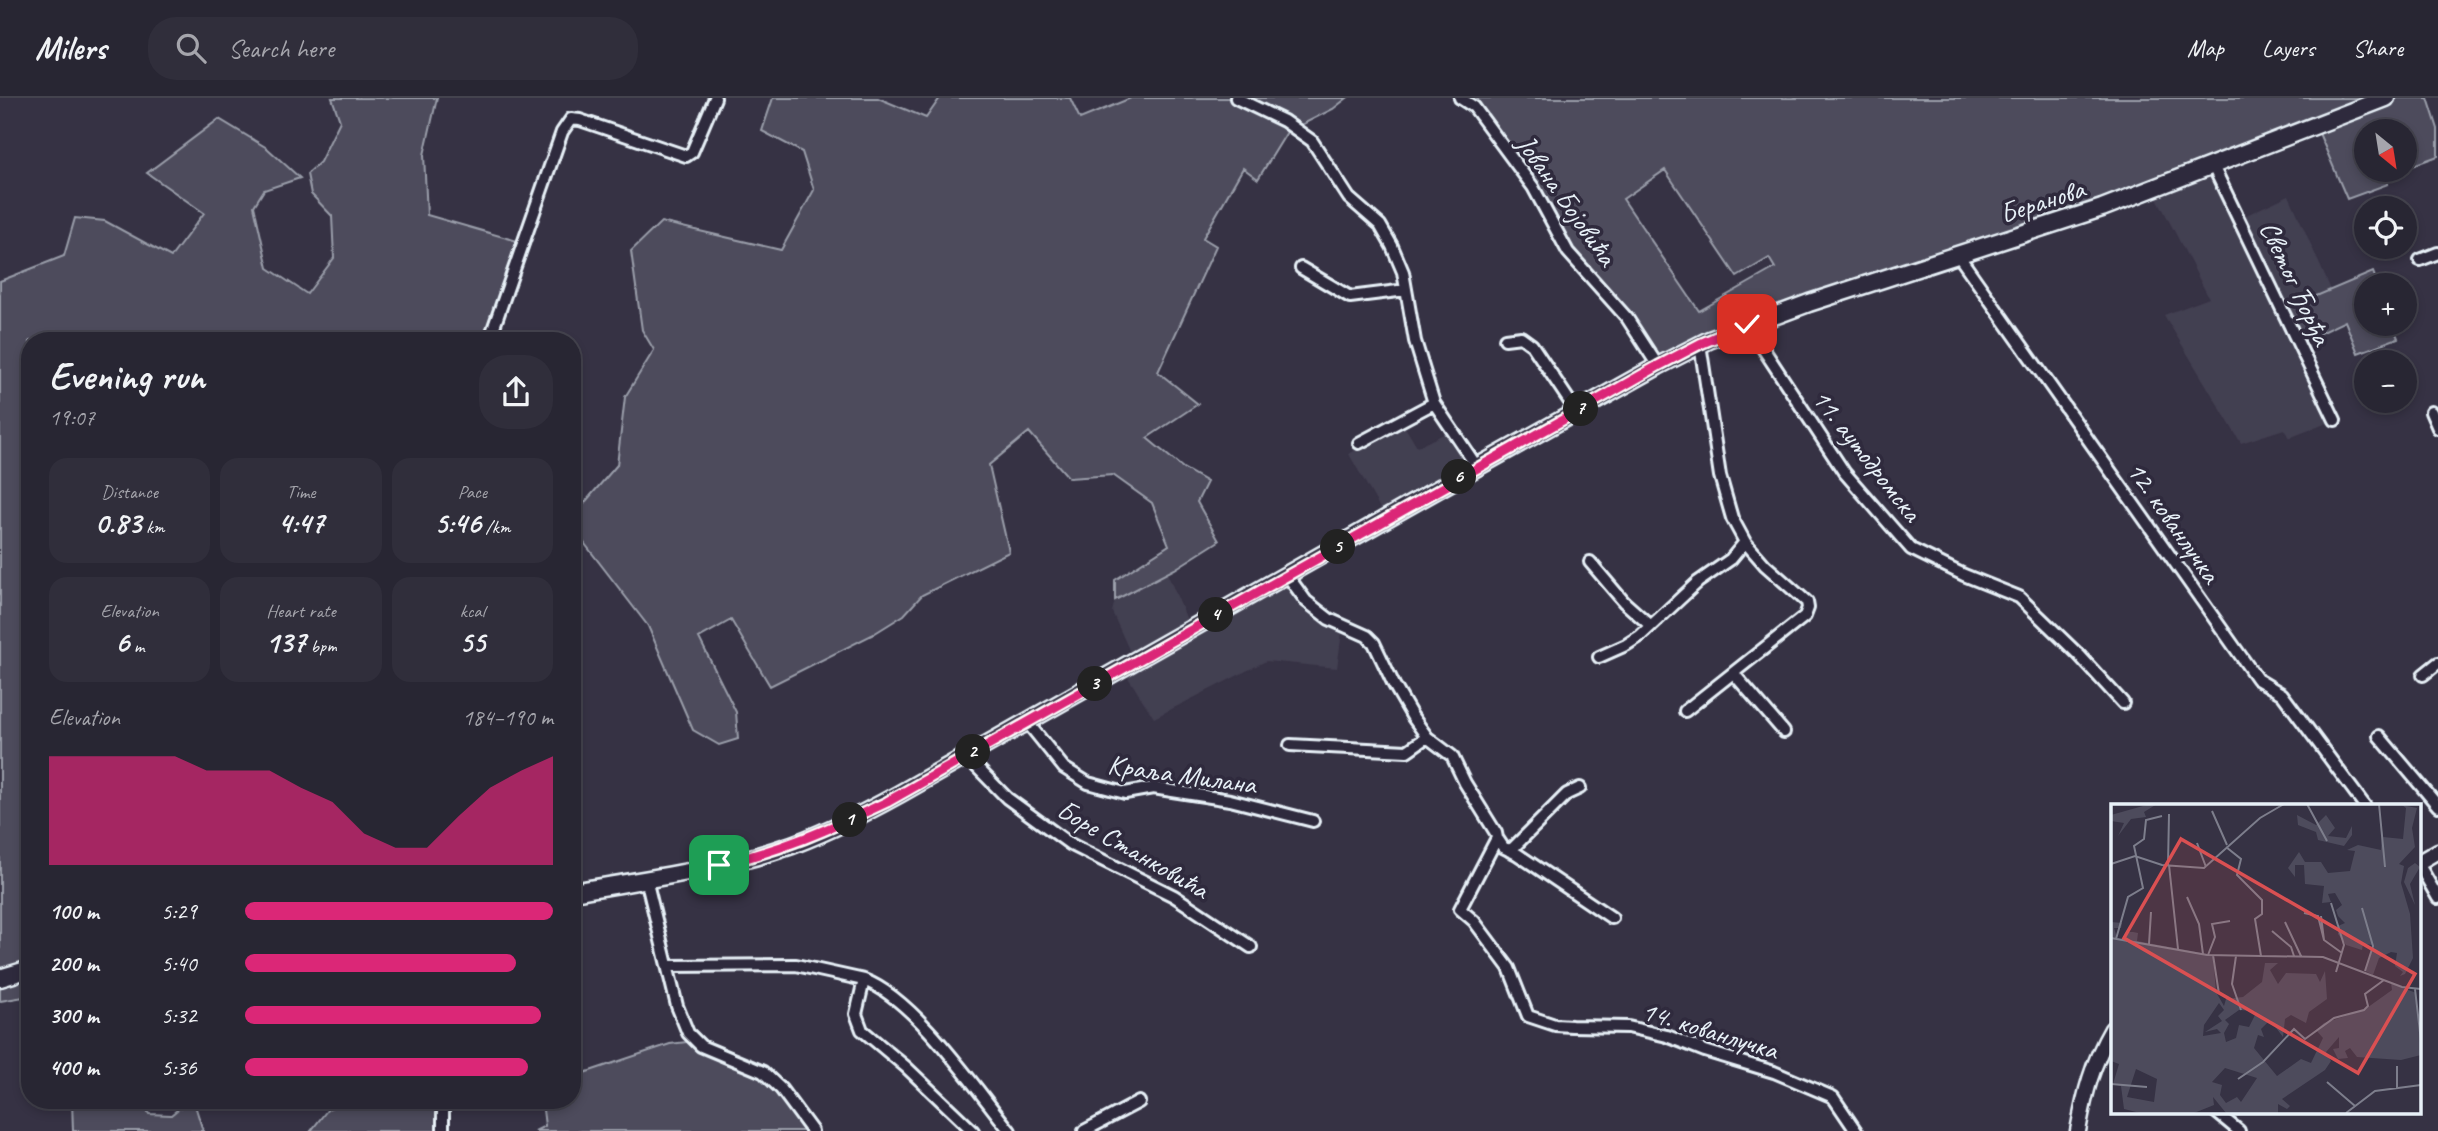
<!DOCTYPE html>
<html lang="en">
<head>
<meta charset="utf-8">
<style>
  :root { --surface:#282633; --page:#302e3b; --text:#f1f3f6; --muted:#a5a5ac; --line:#44434e; --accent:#db2777 }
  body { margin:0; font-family:Caveat,sans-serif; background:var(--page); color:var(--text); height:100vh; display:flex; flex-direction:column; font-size:26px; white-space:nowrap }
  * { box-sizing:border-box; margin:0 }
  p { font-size:23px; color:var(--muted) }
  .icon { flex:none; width:38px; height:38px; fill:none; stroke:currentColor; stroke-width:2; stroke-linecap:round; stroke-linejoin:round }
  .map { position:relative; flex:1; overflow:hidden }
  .drawer { position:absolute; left:21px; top:234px; width:560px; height:777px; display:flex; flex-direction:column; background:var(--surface); border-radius:28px; box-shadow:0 4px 10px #0003,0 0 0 2px var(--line) }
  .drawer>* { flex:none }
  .needle { width:46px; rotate:150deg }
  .controls { position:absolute; left:2354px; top:21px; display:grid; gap:14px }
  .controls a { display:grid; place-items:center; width:63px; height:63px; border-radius:50%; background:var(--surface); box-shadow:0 4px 10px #0003,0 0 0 2px var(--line); font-size:35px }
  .pin { position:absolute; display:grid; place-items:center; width:60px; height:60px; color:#fff; margin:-30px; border-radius:14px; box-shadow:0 4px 10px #0006 }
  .km { position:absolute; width:35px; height:35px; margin:-18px; border-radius:50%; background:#222; color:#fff; font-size:19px; line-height:35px; text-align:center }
  .round { display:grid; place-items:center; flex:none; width:74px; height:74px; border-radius:28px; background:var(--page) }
  .head { display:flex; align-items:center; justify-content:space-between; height:119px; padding:0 28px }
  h1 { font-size:38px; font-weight:700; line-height:52px }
  .metrics { display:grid; grid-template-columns:repeat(3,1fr); gap:10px; height:119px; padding:7px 28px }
  .metrics div { display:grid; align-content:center; border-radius:18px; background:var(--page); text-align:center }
  .metrics b { font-size:30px; font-weight:700 }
  .metrics small { font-size:19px; font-weight:400 }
  .metrics p { font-size:19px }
  .chart { height:196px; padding:14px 28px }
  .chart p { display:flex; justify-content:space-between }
  .chart svg { width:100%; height:126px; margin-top:7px; fill:var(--accent); opacity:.7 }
  ul { padding:0 28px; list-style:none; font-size:23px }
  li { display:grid; grid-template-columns:112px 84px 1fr; align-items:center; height:52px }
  li i { height:18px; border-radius:9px; background:var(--accent) }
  header { display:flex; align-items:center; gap:42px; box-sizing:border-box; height:98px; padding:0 35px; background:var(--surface); border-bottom:2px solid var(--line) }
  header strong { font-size:33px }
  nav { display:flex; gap:38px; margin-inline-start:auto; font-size:24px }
  .search { width:490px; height:63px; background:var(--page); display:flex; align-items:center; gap:18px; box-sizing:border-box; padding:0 24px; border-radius:28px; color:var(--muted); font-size:26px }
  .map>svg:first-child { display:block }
</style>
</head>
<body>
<header>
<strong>Milers</strong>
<div class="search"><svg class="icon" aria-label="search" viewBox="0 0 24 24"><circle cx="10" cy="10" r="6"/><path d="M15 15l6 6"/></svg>Search here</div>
<nav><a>Map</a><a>Layers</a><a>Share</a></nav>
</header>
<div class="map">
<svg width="2438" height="1033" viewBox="0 0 2438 1033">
  <rect width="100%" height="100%" fill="#363244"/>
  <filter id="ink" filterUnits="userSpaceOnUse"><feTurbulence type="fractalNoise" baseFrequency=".0143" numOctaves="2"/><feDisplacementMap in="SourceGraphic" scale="14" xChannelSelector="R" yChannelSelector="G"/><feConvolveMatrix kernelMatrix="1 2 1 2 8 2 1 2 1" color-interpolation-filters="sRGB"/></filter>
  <g filter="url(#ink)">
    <path fill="#433f51" d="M2213,68L2240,120L2289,97L2331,192L2283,212L2335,322L2289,340L2284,331L2241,345L2164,217L2209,200L2153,92Z
      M1402,324L1417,349L1452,332L1471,360L1381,412L1349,356Z
      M1167,475L1191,531L1287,477L1306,503L1343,527L1337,570L1266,563L1154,620L1122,570L1134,563L1112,514L1115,502Z"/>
    <path fill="#4d4b5c" stroke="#9a9eaa" stroke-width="2" fill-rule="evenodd" d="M332,0H437L424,57L427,117L524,145L489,243H30V898L0,903V183L64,158L75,120L105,123L171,159L204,115L147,75L219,21L267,50L300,80L264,92L254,108L268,170L307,196L334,160L332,118L311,96L307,76L320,64L340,23Z
      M773,0H878L926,20L940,0H1070L1080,21L1131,0H1347L1333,11L1287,34L1258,81L1243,70L1203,140L1216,148L1158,274L1198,306L1147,340L1183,370L1207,384L1197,404L1219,443L1175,471L1115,502V482L1169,447L1152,405L1113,377L1069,380L1029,334L989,367L1009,454L922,497L904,517L872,537L770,588L731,522L699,540L736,614L738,641L719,647L693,632L648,528L575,433L580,410L617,367L625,299L654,252L642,232L631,153L661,124L781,152L814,92L802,54L762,33Z
      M1477,0H2428L2438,31V58L2405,70L2404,33H2366V72H2400L2385,77L2388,86L2347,101L2316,28L1658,268L1568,154ZM1665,72L1737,179L1769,160L1775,170L1699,213L1623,101Z
      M2373,174L2378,187H2366V226H2392L2398,240L2358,255L2345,223L2299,245L2283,212Z
      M695,943L781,991L810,1033H535L545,1028L542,1004L506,1010L504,1003H572V979L670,946Z
      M72,1003H141L149,1016L171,1017L182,1008L194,1004L203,1033H73Z
      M345,1003H443V1033H311L328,1011Z"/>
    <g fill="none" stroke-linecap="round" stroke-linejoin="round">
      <defs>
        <path id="minor" d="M1236,0L1284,23L1312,43L1349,100L1380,127L1392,148L1403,174L1415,243L1434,305L1477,369
          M1460,0L1474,9L1533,89L1568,154L1627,220L1658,268
          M2213,68L2335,322
          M1958,157L2257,581L2282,596L2365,708
          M2420,162L2438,155
          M1301,170L1350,199L1406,192
          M1747,226L1844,374L1911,451L1964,477L2019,499L2079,557L2123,605
          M1505,241L1521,239L1532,247L1576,313
          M489,243L562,34L571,21L580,22L686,58L692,54L715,0
          M2431,314L2438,330
          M1359,345L1434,305
          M1590,464L1624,504L1651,528
          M1287,477L1306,503L1329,521L1367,538L1374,545L1394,587L1412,618L1427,639L1452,658L1465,685L1496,735L1497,740L1460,811L1474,823L1509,870L1528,918L1555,927L1572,928L1628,929L1667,938L1705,953L1774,974L1833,999L1856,1033
          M1599,559L1626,547L1640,538L1698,484L1731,461L1745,444
          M1734,576L1784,634
          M2423,577L2438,565
          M1685,613L1805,518L1808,510L1807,504L1765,467L1745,444L1732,420L1720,378L1700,246
          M1027,624L1064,670L1088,685L1125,695L1153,690L1230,702L1313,723
          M2379,638L2438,708
          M1290,647L1407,653L1427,639
          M966,658L1007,700L1070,746L1174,798L1251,849
          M1497,740L1503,749L1517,756L1612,820
          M1510,753L1567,696L1580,690
          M2419,767L2438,800
          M646,781L677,908L688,935L701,948L763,974L781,991L812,1033
          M668,868L796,867L864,882L856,916L862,932L906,969L973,1033
          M864,882C915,901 975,990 1010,1033
          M443,1003V1033
          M2216,1014L2239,1033
          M1084,1033L1139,1004"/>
        <path id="tertiary" d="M2419,764L2438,753
          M2078,1033C2085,994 2092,966 2112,931"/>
        <path id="secondary" d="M572,794C645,781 722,772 792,747C835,731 877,709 917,686L1477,369L1658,268L1709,242L1809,205L2102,110L2386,0
          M0,880L30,871"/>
      </defs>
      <use href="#minor" stroke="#e8f1f8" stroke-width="16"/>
      <use href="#tertiary" stroke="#e8f1f8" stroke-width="19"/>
      <use href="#secondary" stroke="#e8f1f8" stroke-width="21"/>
      <use href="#minor" stroke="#2f2a3d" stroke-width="10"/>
      <use href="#tertiary" stroke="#2f2a3d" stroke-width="14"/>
      <use href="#secondary" stroke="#2f2a3d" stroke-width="16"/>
    </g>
  </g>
  <g fill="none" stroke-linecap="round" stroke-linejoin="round" filter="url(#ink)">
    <defs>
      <path id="route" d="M719,767C780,753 830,731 887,704L1658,268L1700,246L1747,226"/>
    </defs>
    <use href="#route" stroke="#fff" stroke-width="14"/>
    <use href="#route" stroke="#db2777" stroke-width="9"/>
  </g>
  <g text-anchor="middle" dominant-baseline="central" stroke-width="7" stroke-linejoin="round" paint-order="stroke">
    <g font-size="28" fill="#e8f1f8" stroke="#2f2a3d">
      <text transform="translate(1567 102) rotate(55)">Јована Бојовића</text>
      <text transform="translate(2042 103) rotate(-18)">Беранова</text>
      <text transform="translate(2296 185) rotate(65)">Светог Ђорђа</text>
      <text transform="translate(1867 357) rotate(52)">11. аутодромска</text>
      <text transform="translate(2174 424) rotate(55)">12. кованлучка</text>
      <text transform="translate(1182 676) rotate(8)">Краља Милана</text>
      <text transform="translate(1133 751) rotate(30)">Боре Станковића</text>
      <text transform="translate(1710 932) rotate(17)">14. кованлучка</text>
    </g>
  </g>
  <g transform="translate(2111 706)">
    <rect width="310" height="310" fill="#363244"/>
    <path d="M39,0H46L33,8L35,13L20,15L7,32L13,19L0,17V11ZM291,1L306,4L301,24L304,43L288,60L293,62L290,79L299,110L302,154L294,170L289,172L292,168L284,162L286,149L280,148L268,154L262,171L254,167L262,141L252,140L251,146L235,141L227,130V122L234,119L227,112L225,106L231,101L224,89L217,90L220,98L211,99L213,82L194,80L193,61H184V73L177,64L188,48L194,58H210L217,69L239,67L244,47L236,46L247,41L270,46L271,26L272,33L292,35L295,4ZM186,11L205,21L215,11L224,24L217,32L235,34L241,22V31L233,42L207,36L205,28L187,21ZM304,59L309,63L299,80L304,101L293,78L297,64ZM0,118L11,119L10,124H3L6,134L13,136L15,128H22L27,129L26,137L102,151L105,188L113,202L115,195L132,193L151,178L154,159H167L159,166L167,180L175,169L205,170L209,178L214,167L216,195L198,208L195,219L180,211L174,215L172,233L159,216L150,225L153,233L147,231L143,244L166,272L190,255L200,259L212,234L205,226L213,219L253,206L281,186L280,179L305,189L310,251L290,256L246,253L239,244L234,247L237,254L227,255L222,245L228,244V233L215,248L220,257L214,266L171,295L179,302L176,305L167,300V309H115L102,293L103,301L83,309H29L13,305L10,282L2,280L8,260L0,257ZM108,199L113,206L107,212L111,217L94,228L106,225L110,229L92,232L93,221ZM128,206L144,207V211L138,223L128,221L125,234L115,238L113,229L118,220L114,216ZM114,264L146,274L130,298L126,293L115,299L109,291L111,281L101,278ZM25,265L46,275L43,298L16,293Z" fill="#4d4b5c" fill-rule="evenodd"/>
    <path fill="none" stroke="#7d7e8c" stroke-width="2" d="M196,0L216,37M268,0L274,63M101,7L116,41M86,39L95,63M115,43L130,55L126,71L151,96V110L144,115L150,152M0,60L24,52L51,61L93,64L149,14L173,0M57,61L58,10M58,61L67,145M76,93L88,120L92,150M220,99L233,141L225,168M251,104L262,142L254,167M193,109L207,112L213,136M210,112L213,136L231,149M174,118L190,152M161,127L180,143L183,152M0,134L96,151L212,153L291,183L310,185M5,135L17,93L32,84L23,42L33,35L35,16L51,12M38,140L40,108M97,151L104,133L101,120L119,117M102,151L108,190M125,152L121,180L130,206M304,185L310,237M127,275L152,258L183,225L194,235L223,214L253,206L257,202L254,190L273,176M216,278L244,302M0,280L36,283M286,284V262M235,309L264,287L310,281"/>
    <path fill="#da5052" fill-opacity="0.15" stroke="#da5052" stroke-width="3.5" d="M70,35L304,170L247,269L13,134Z"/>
    <rect width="310" height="310" fill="none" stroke="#e8f1f8" stroke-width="3.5"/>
  </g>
</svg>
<div class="controls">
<a><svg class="needle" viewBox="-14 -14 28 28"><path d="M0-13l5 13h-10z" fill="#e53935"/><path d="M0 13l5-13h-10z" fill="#a5a5ac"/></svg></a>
<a><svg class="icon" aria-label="locate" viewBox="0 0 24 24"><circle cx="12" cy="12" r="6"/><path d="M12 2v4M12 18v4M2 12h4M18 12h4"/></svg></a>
<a>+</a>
<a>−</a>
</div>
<div class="pin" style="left:719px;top:767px;background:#1e9e55"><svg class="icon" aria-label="arrive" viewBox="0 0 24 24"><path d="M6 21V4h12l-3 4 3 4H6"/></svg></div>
<div class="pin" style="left:1747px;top:226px;background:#d93025"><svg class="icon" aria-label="check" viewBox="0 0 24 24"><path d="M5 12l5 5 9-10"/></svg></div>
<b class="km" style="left:850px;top:722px">1</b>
<b class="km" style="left:973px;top:654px">2</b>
<b class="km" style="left:1095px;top:586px">3</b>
<b class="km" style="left:1216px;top:517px">4</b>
<b class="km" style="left:1338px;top:449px">5</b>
<b class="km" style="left:1459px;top:379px">6</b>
<b class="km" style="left:1581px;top:311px">7</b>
<section class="drawer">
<div class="head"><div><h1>Evening run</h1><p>19:07</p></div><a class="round"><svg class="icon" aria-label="share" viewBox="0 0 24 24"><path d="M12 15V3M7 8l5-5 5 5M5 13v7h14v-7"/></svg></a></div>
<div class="metrics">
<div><p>Distance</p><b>0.83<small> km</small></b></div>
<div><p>Time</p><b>4:47</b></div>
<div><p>Pace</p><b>5:46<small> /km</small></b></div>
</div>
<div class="metrics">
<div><p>Elevation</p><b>6<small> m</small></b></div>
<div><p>Heart rate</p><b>137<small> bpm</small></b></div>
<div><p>kcal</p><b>55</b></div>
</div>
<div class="chart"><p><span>Elevation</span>184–190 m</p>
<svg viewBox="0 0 160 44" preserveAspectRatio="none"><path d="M0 44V6L10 6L20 6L30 6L40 6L50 11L60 11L70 11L80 17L90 22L100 33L110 38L120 38L130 27L140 17L150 11L160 6V44z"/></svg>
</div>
<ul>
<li><b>100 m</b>5:29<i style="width:100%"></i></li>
<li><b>200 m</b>5:40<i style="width:88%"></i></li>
<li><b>300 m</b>5:32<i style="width:96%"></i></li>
<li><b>400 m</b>5:36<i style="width:92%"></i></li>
</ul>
</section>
</div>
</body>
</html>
